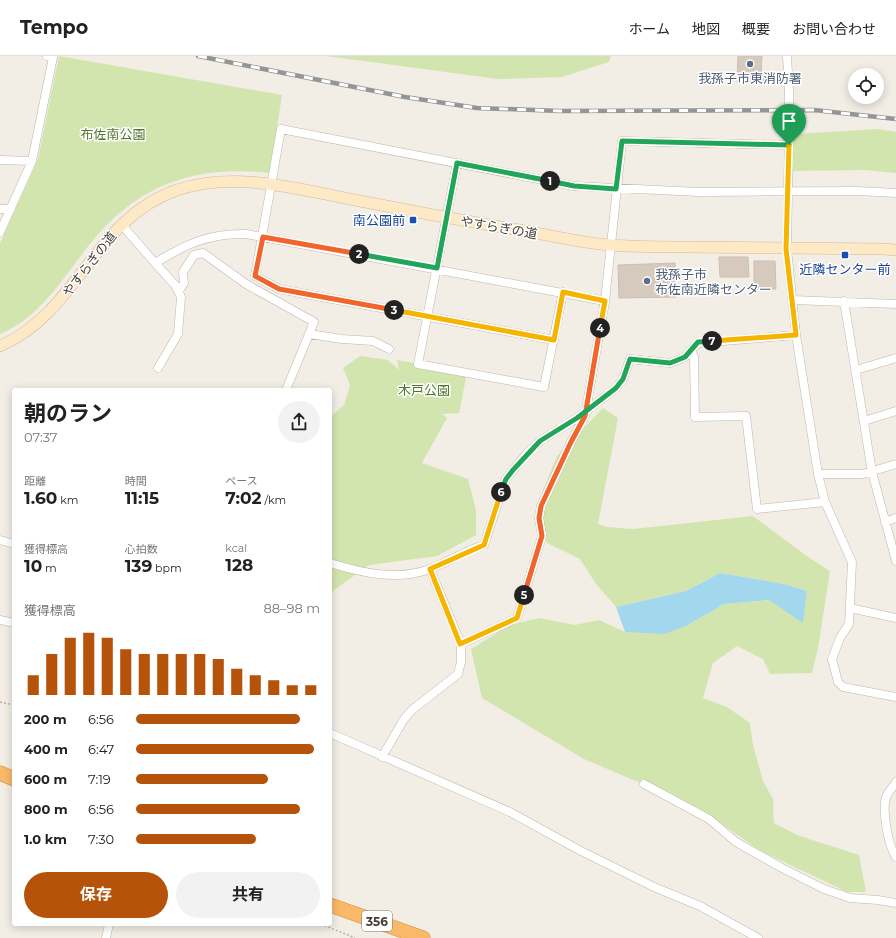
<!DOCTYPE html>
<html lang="ja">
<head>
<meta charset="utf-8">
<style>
  :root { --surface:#fff; --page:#f2f2f2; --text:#222; --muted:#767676; --line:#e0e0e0; --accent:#b45309 }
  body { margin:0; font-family:Montserrat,"Noto Sans JP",sans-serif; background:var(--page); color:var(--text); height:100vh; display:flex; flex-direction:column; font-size:15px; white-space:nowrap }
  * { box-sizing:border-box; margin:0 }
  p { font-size:13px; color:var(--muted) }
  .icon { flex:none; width:22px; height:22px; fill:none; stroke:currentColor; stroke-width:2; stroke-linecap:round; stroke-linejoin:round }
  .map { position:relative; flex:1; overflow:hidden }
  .panel { position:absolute; left:12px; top:332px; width:320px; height:538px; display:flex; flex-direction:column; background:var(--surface); border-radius:4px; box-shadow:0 2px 10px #0003 }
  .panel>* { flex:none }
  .tools { position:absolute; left:848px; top:12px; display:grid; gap:8px }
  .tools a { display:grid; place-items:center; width:36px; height:36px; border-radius:50%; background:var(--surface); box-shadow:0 2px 10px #0003; font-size:20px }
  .pin { position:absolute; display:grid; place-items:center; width:34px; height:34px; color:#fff; margin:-41px -17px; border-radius:50% 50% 50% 0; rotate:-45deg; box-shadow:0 0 4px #0007 }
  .pin .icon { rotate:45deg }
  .km { position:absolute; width:20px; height:20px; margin:-10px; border-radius:50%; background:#222; color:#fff; font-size:11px; line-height:20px; text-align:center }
  .round { display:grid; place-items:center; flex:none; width:42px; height:42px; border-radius:21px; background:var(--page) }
  .overview { display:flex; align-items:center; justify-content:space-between; height:68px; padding:0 12px }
  h1 { font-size:22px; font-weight:700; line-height:30px }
  .metrics { display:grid; grid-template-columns:repeat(3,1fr); gap:6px; height:68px; padding:4px 12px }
  .metrics div { display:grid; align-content:center }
  .metrics b { font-size:17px; font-weight:700 }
  .metrics small { font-size:11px; font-weight:400 }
  .metrics p { font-size:11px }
  .chart { height:112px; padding:8px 12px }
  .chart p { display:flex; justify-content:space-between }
  .chart svg { width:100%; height:72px; margin-top:4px; stroke:var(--accent); stroke-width:6 }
  .primary-button { display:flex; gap:8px; margin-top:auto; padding:8px 12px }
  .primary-button a { flex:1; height:46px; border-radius:24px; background:var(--accent); color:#fff; font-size:16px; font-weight:700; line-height:46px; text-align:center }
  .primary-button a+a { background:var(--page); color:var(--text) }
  ul { padding:0 12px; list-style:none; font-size:13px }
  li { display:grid; grid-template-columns:64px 48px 1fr; align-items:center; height:30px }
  li i { height:10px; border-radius:5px; background:var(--accent) }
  header { display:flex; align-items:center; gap:24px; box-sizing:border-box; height:56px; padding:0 20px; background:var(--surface); border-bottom:1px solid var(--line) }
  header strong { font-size:19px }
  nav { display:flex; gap:22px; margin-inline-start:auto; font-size:14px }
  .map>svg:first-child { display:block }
</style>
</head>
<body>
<header>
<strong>Tempo</strong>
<nav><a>ホーム</a><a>地図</a><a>概要</a><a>お問い合わせ</a></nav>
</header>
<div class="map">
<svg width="896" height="882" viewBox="0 0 896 882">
  <rect width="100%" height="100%" fill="#f2ede5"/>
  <path fill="#d3e5af" d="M59,0L282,39L270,117C186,108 129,133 80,201C58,230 35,264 0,278V187L38,103Z
    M326,0H611L609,6L562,21L498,23Z
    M878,73L896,76V117L865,114L792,115L794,78Z
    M360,300L388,304L399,314L397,304L467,317L459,357L442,358L447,362L422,407L468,423L476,454V479L437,500L369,509L330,537V361L344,349L350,329L343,312Z
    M603,352L618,362L598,468L607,471L633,473L753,460L808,501L830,515L818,592L812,617L770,618L763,603L737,590L713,607L703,642L727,651L750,667L753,689L763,725L773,743L774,767L797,779L859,799L866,836H847L759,794L699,752L584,703L482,642L471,593L510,569L539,562L575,569L599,564L625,576L686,570L724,548L770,544L803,566L807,535L784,528L720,517L686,535L616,551L596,528L580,503L547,487L537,449L557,400Z"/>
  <path fill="#a3d7ee" d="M720,517L784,528L807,535L803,567L769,544L724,548L686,570L664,578L625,576L616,551L686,535Z"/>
  <path fill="#d6cabe" stroke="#cebeaf" d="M738,0H762L761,17H766L765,27L737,26Z
    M719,201H748L749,221H720Z
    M754,205H775L776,233H754Z
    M675,207L676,241L619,242L618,209Z"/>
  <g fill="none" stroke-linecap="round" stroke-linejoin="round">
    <defs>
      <path id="street" d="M787,0L789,35
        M789,76L787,193L796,279L818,418L825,446L852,506L849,568L840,582L832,603L838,626L843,631L896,641
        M0,104L32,105
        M457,107L418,308L544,331L563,236
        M0,153H11
        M121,168L155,207C186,188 210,177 246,178L605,245
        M0,176L32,105L53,1L47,0
        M155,207L175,229L181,241L178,278L158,312
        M179,235L184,227L183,216L194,199L203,197L246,228L314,266L286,334
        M793,244L896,248
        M844,245L872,416L896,505
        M309,278L342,283L373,285L389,293
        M554,284L279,233L255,220L281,73L574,130L699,136L857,135L896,137
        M691,294L694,301L695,361L746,360L757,453L825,446
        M856,314L896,302
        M864,365L896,355
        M818,418H863L896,408
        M885,466L896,462
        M0,484L14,488
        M330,507C362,517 398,525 430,513C449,506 465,494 484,489L506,423L527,397L540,385L577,362L616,332L623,323L630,303L670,307L685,301L698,287L796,279
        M850,552L896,562
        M0,564L14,567
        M461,588L517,562L542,480L539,462L541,450L571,386L585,360L605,245L622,85L789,89
        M330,677L510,756L581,795L654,831L700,850L758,882
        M382,701L404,663L412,654L458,618L461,606V588L430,513
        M896,726C894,731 889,734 887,739C881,752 888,789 896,801
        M644,728L709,763L736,786L782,812L824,833L850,842L878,844L896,847
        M106,882L109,868"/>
      <path id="secondary" d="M0,290C79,256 93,163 177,134C237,114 300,134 360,145C415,156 470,166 525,175C554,180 582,187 611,189C636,191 662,191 687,191C753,192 818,192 884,193L896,194"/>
      <path id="highway" d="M0,717L14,723
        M330,849L423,882"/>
    </defs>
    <use href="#street" stroke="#c0b6ab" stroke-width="9"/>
    <use href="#secondary" stroke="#d1bb97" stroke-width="12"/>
    <use href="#highway" stroke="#d88c39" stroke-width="15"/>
    <path stroke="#bfae9a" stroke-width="1.5" stroke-dasharray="2 2" stroke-linecap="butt" d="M0,646L14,649
      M321,868L355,882"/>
    <use href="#street" stroke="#fff" stroke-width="8"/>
    <use href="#secondary" stroke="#fde9c5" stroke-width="11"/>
    <use href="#highway" stroke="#f9b969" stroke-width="14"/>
    <defs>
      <path id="rail" d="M198,0L405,41L477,52L560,55L814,54L896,63"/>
    </defs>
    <use href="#rail" stroke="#959595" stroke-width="4.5"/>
    <use href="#rail" stroke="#fff" stroke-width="3" stroke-dasharray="9" stroke-linecap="butt"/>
    <defs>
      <path id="street-bridge" d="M789,35V76"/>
    </defs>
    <use href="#street-bridge" stroke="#c0b6ab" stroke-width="9" stroke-linecap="butt"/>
    <use href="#street-bridge" stroke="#fff" stroke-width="8"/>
  </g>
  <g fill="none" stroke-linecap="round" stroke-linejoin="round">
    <defs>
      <path id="split-1" d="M550,125L574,130L616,133L622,85L789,89"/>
      <path id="split-2" d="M359,198L437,212L457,107L550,125"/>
      <path id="split-3" d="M359,198L263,181L255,220L279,233L394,254"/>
      <path id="split-4" d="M394,254L554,284L563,236L605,245L600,272"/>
      <path id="split-5" d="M524,539L542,480L539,462L541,450L571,386L585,360L600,272"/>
      <path id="split-6" d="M501,436L484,489L430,513L460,588L517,562L524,539"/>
      <path id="split-7" d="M501,436L506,423L513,414L540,385L577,362L616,332L623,323L630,303L670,307L685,301L698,286L712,285"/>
      <path id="split-8" d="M712,285L796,279L786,193L789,89"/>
    </defs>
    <use href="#split-1" stroke="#fff" stroke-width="8"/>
    <use href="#split-2" stroke="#fff" stroke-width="8"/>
    <use href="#split-3" stroke="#fff" stroke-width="8"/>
    <use href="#split-4" stroke="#fff" stroke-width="8"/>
    <use href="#split-5" stroke="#fff" stroke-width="8"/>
    <use href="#split-6" stroke="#fff" stroke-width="8"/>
    <use href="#split-7" stroke="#fff" stroke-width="8"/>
    <use href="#split-8" stroke="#fff" stroke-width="8"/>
    <use href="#split-1" stroke="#22a559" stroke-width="5"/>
    <use href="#split-2" stroke="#22a559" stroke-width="5"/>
    <use href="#split-3" stroke="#f0652b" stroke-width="5"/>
    <use href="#split-4" stroke="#f5b400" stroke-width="5"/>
    <use href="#split-5" stroke="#f0652b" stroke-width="5"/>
    <use href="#split-6" stroke="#f5b400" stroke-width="5"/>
    <use href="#split-7" stroke="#22a559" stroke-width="5"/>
    <use href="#split-8" stroke="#f5b400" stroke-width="5"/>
  </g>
  <g fill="#5c6f8a" stroke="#fff" stroke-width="1.5">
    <circle cx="750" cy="8" r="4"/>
    <circle cx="647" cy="225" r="4"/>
  </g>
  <g fill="#1a4fb4" stroke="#fff" stroke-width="1.5">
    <rect x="409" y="160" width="8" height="8" rx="2"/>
    <rect x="841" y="195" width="8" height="8" rx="2"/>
  </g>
  <g text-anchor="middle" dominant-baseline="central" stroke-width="3" stroke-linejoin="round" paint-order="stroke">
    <rect fill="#fff" stroke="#7c7772" stroke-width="1" x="362" y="855" width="30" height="20" rx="3"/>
    <g font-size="12" font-weight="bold" fill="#443d35">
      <text x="377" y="865">356</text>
    </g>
    <g font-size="13" fill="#4e5e75" stroke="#fff">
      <text x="750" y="22">我孫子市東消防署</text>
      <text x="655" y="218" text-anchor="start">我孫子市<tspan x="655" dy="15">布佐南近隣センター</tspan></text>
    </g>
    <g font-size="13" fill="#4e742a" stroke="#fff">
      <text x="113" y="78">布佐南公園</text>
      <text x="424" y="334">木戸公園</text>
    </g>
    <g font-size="13" fill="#164399" stroke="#fff" text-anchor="end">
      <text x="405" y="164">南公園前</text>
      <text x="845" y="213" text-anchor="middle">近隣センター前</text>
    </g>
    <g font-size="13" fill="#443d35" stroke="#fff">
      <text transform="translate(499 171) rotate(10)">やすらぎの道</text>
      <text transform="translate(89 208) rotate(-52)">やすらぎの道</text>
    </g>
  </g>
</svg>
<div class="tools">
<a><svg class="icon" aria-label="locate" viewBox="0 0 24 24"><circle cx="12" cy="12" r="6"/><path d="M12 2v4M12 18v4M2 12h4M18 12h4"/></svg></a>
</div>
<div class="pin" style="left:789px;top:89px;background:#1e9e55"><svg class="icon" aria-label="arrive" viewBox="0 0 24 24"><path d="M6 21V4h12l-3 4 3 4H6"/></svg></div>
<b class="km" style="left:550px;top:125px">1</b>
<b class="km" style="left:359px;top:198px">2</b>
<b class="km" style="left:394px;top:254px">3</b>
<b class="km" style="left:600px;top:272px">4</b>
<b class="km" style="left:524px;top:539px">5</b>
<b class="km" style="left:501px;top:436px">6</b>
<b class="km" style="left:712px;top:285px">7</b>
<section class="panel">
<div class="overview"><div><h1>朝のラン</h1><p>07:37</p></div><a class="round"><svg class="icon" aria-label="share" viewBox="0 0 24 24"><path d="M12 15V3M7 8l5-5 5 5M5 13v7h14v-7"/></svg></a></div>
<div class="metrics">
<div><p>距離</p><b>1.60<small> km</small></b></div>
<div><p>時間</p><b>11:15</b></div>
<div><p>ペース</p><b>7:02<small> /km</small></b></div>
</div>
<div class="metrics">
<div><p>獲得標高</p><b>10<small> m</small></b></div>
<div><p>心拍数</p><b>139<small> bpm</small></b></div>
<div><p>kcal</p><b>128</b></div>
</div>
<div class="chart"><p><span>獲得標高</span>88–98 m</p>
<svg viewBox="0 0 160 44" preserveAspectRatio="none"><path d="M5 44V32M15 44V19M25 44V9M35 44V6M45 44V9M55 44V16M65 44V19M75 44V19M85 44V19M95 44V19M105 44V22M115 44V28M125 44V32M135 44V35M145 44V38M155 44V38"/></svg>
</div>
<ul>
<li><b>200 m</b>6:56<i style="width:89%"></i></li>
<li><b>400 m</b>6:47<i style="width:97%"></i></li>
<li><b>600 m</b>7:19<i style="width:72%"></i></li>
<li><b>800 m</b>6:56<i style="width:89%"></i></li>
<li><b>1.0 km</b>7:30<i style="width:65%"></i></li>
</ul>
<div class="primary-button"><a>保存</a><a>共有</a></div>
</section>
</div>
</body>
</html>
